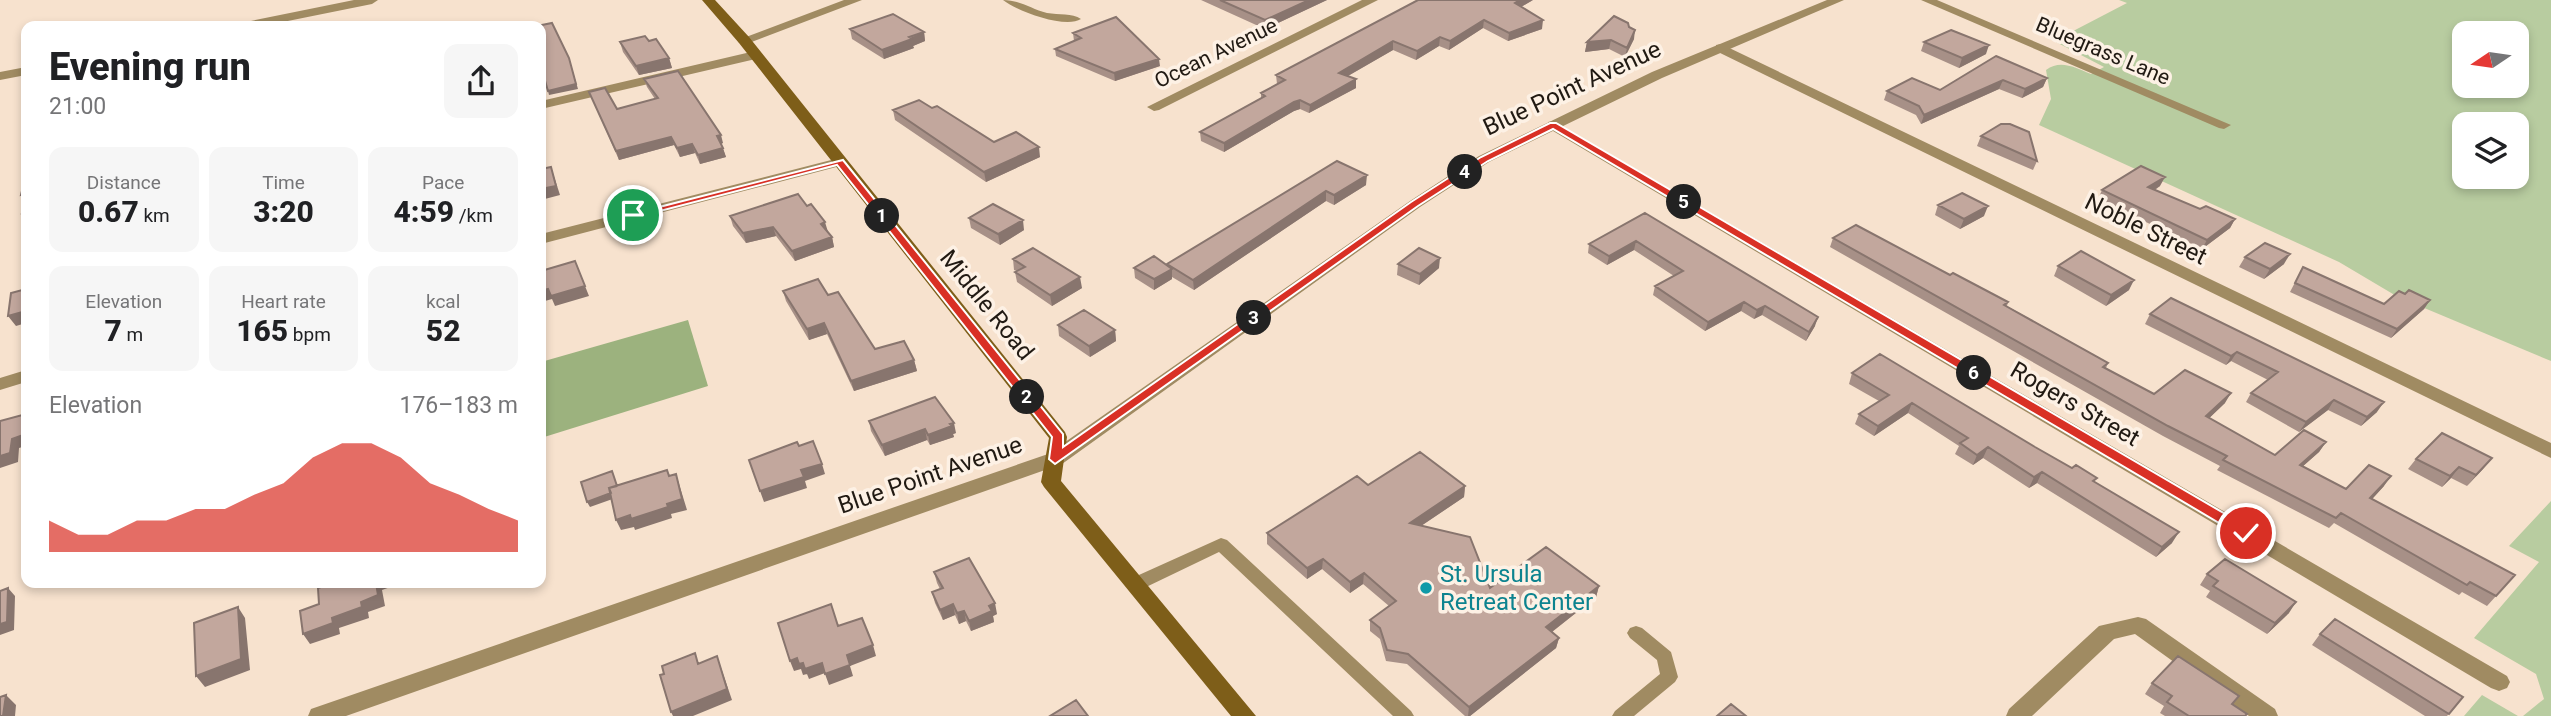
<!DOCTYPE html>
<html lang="en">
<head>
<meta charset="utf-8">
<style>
  :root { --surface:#fff; --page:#f6f6f6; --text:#202124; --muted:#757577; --accent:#d93025 }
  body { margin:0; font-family:Roboto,sans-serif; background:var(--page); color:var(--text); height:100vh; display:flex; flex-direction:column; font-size:26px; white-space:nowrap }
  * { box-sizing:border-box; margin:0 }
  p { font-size:23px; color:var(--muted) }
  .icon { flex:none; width:38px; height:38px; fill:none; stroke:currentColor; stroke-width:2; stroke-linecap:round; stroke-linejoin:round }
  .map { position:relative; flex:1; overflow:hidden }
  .sheet { position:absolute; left:21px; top:21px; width:525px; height:567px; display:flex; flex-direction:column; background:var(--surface); border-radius:14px; box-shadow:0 4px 10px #0003 }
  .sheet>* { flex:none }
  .needle { width:46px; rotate:257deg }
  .controls { position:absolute; left:2452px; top:21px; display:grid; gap:14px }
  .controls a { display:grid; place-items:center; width:77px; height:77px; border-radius:14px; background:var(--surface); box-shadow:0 4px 10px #0003; font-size:35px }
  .pin { position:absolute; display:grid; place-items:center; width:60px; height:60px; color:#fff; margin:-30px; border:4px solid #fff; border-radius:50%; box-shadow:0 2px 7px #0007 }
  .km { position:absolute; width:35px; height:35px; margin:-18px; border-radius:50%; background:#222; color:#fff; font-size:19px; line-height:35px; text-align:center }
  .round { display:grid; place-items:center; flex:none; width:74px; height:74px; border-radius:14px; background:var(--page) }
  .summary { display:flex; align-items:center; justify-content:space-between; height:119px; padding:0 28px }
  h1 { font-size:38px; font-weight:800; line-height:52px }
  .metrics { display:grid; grid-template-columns:repeat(3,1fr); gap:10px; height:119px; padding:7px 28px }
  .metrics div { display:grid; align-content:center; border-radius:14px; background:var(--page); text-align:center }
  .metrics b { font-size:30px; font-weight:800 }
  .metrics small { font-size:19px; font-weight:400 }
  .metrics p { font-size:19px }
  .chart { height:196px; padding:14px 28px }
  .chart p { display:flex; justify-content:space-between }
  .chart svg { width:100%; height:126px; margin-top:7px; fill:var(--accent); opacity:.7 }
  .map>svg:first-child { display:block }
</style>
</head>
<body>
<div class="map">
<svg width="2551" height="716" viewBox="0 0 2551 716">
  <rect width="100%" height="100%" fill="#f7e2ce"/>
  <path fill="#b8cca0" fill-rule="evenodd" d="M2119,0H2551V361L2398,297L2339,262L2039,125L2051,99L2046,70C2061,59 2075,68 2091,74L2104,67L2054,41L2127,3ZM2464,33H2516V86H2464ZM2464,124H2516V177H2464Z
    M2551,501V716H2523L2544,699L2536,674L2474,638L2539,562L2509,546Z
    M2482,695L2518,716H2464Z"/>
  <path fill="#9cb27e" d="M688,320L708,386L541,438V362Z"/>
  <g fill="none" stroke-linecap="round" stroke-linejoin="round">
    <path fill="#a08b62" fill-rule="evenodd" d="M1003,0C1020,0 1031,9 1047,13C1059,15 1072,13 1081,19C1065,29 1017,11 1003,0Z
      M1221,538L1227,540L1411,711L1414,716H1393L1219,552L1142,589L1136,590L1130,589L1128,584L1130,579Z
      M1636,626L1642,628L1671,652L1678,677L1675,682L1634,716H1612L1615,711L1660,674L1657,660L1630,638L1627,633L1630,628Z"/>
    <path fill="#a08b62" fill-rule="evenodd" d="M354,0H378L372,4L263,26H240L246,22Z
      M844,0H862L749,43H739L738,40Z
      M1362,0H1378L1159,110L1154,111L1147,107Z
      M1921,0H1937L2231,125L2224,129L2219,128Z
      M1721,44L2551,443V458L1716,51V45Z
      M755,51L760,52V58L541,109V101Z
      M26,67V75L0,80V72Z
      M1553,121L2507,676L2510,682L2507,688L2499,691L2491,688L1548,128V122Z
      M839,158L844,159L846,162L844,165L541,244V234Z
      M26,370V382L0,390V378Z
      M2138,617L2146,619L2275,709L2278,716H2249L2135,634L2114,639L2032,716H2006L2009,709L2099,626Z"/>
    <path fill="#a08b62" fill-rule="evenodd" d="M1827,0H1844L1662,78L1489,162L1420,207L1062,464L346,716H308L311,709L1048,454L1410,201L1479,156L1652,72Z"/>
    <path fill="#7e5e19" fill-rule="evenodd" d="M702,0H715L749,37L1065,432L1067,437L1061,481L1256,716H1231L1044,487L1041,482L1049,438L739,43Z"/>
  </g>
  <path fill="#a79087" d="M1201,0H1327L1265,29Z
    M1533,0L1521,7L1542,29L1508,41L1483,28L1449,50L1439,46L1416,60L1393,50L1348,76L1356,79V88L1309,113L1300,109L1294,111L1224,152L1201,141L1200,132L1261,98V93L1277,84L1276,75Z
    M1614,16L1634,39L1625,57L1609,49L1585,52L1587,42Z
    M850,29L924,32L925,41L913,46L914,48L884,59L852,39Z
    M1073,33L1160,66L1115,81L1056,56L1055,49L1074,41Z
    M649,41L669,58L672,68L639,75L623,52L620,42Z
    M1924,42L1986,54L1959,68L1921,51Z
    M1996,56L2047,78L2043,87L2022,98L1999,89L1921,124L1916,115L1884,100L1887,91L1940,90Z
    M644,79L723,143L721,144L726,157L700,164L695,153L680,157L674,145L619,160L589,92L617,109L655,99L647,87Z
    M932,108L994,142L1040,157L986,182L895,120L893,110Z
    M1981,136L2037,161L2033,170L1977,146Z
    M1337,161L1366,185L1334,205L1326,201L1194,290L1172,277V279L1154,290L1135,278L1134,268L1167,265Z
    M2160,186L2155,190L2200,209L2235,219L2230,228L2202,249L2098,199L2102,190Z
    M1938,205L1984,216L1960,229L1935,215Z
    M1645,213L1815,326L1806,341L1762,315L1754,319L1741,311L1705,331L1653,295L1655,286L1674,276L1634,250L1607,265L1588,253L1589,244Z
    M730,216L828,232L832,237L834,247L795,261L776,236L746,243L733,226Z
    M969,218L1024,230L1000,245L971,228Z
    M1833,238L2008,302L2007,306L2108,363L2106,368L2154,394L2225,403L2209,418L2275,455L2326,442L2319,452L2303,466L2346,489L2384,486L2372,499L2515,575L2487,606L2462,592L2459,595L2334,523L2329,528L2217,470L2220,466L2163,436L1830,247Z
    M2245,257L2284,264L2264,279L2239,267Z
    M1013,259L1082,288L1052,306L1017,282L1015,272L1017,271L1014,270Z
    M1398,264L1439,268L1419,285L1397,275Z
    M2058,266L2129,290L2106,306L2054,276Z
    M2303,267L2384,304L2405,294L2430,300L2424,309L2391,338L2290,292Z
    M783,291L828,295L875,349L914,360L917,371L854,391L827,334L809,340L786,301Z
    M2150,314L2377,412L2361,426L2328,410L2299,432L2246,402L2251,393L2268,380L2231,361L2226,365L2145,324Z
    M1058,325L1115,330L1116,341L1090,357L1059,336Z
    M1852,373L2035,447L2095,482L2172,543L2156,557L2037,483L2029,488L1983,458L1973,465L1955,454L1959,446L1908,413L1874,436L1855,424L1859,414L1879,401L1849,384Z
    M869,421L956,433L953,434L954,437L930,445L927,440L885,456L871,431Z
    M2492,458L2467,486L2451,478L2442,487L2408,469L2416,459Z
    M1368,485L1465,486L1464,497L1421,526L1490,588L1599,586L1596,597L1552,632L1559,638L1556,648L1470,716H1465L1407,664L1386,661L1380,639L1370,631V620L1389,606L1363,584L1350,593L1322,569L1307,579L1267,544V533Z
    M934,572L997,614L993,616L994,622L971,631L966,621L959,624L955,615L943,620L935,603L932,592L940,589L937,583Z
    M2207,574L2289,613L2267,634L2206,597L2210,591L2200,585Z
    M2320,634L2463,697L2447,716H2425L2312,645Z
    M2152,683L2233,705L2245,716H2165L2160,713L2164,706L2145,694Z"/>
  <path fill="#88756e" d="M1309,0H1327L1265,29V20Z
    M1520,0H1533L1514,11L1515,3Z
    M1484,20L1483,28L1449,50L1450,41Z
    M1543,20L1542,29L1508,41L1509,33Z
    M1635,30L1634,39L1625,57L1627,48Z
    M924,32L925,41L913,46L914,48L884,59L882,50Z
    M1440,37L1439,46L1416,60L1417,51Z
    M1611,40L1609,49L1585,52L1587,42Z
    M1393,41V50L1339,81V73Z
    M1989,45L1986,54L1959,68L1962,58Z
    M569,58L578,89L549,95L548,91Z
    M669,58L672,68L639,75L636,66Z
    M1159,59L1160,66L1115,81L1114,73Z
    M2047,78L2043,87L2022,98L2025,89Z
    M1356,79V88L1309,113L1310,105Z
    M2003,80L1999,89L1921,124L1924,115Z
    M1300,100V109L1294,111L1224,152V143L1294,102Z
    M721,135L723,143L719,144L717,136Z
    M671,137L674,145L619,160L616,151Z
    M692,144L695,153L680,157L677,148Z
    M1039,147L1040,157L986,182L984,172Z
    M723,148L726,157L700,164L698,155Z
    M551,167L560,195L541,200V189Z
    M1367,175L1366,185L1334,205V195Z
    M2165,177L2160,186L2144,196L2148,187Z
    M1326,191V201L1194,290L1193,280Z
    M26,194V203L21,195Z
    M1988,206L1984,216L1960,229L1964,219Z
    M2235,219L2230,228L2202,249L2207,240Z
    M1023,220L1024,230L1000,245L998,234Z
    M825,222L828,232L821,224Z
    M773,227L776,236L746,243L743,233Z
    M832,237L834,247L795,261L792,251Z
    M1636,241L1634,250L1607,265L1609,256Z
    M2290,254L2284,264L2264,279L2270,269Z
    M1440,258L1439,268L1419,285L1420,274Z
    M575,261L589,296L555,306L552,299L545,301L541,291Z
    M1172,269V279L1154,290V279Z
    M1080,277L1082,288L1052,306L1050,295Z
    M2134,280L2129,290L2106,306L2111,295Z
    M2430,300L2424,309L2391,338L2397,329Z
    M1744,302L1741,311L1705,331L1708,322Z
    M1765,306L1762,315L1754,319L1757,310Z
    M26,311V323L16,326L8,316Z
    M1818,317L1815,326L1806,341L1809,332Z
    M824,323L827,334L809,340L807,329Z
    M1115,330L1116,341L1090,357L1089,346Z
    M2237,352L2231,361L2226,365L2231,356Z
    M914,360L917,371L854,391L851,381Z
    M2231,393L2225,403L2200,427L2206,416Z
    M2334,400L2328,410L2299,432L2306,422Z
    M2384,402L2377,412L2361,426L2367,417Z
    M1912,403L1908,413L1874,436L1878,426Z
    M954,423L956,433L953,434L954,437L930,445L928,435Z
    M925,429L927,440L885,456L882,445Z
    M26,434V446L19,448L18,462L0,468V456L12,439Z
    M2326,442L2319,452L2293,475L2300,465Z
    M1988,447L1983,458L1973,465L1977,455Z
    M2492,458L2483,469L2467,486L2476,475Z
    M822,464L825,474L805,481L807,488L764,502L760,491L801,470Z
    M2459,467L2451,478L2442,487L2450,476Z
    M2042,472L2037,483L2029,488L2034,477Z
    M676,474L687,510L671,514L672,518L635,530L634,527L621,530L616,520L667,504Z
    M2391,476L2384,486L2363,509L2370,498Z
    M1465,486L1464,497L1409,534L1410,523Z
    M618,491L621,496L590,507L587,502Z
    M2179,532L2172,543L2156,557L2162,547Z
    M1323,559L1322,569L1307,579V568Z
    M1364,573L1363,584L1350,593V582Z
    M376,583H395L396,585L382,590L385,606L368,612L369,618L339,628L340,634L310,644L303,634L361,602Z
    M1599,586L1596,597L1544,638L1546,627Z
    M8,588L15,596L14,630L0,635V624Z
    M2296,602L2289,613L2267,634L2275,623Z
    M995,603L997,614L993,616L994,622L971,631L969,621L989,606Z
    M953,604L955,615L943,620L940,610Z
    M238,607L245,618L250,670L205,687L196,676Z
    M964,611L966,621L959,624L957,613Z
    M1559,638L1556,648L1470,716H1468L1469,707Z
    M873,645L876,656L850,666L853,676L829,685L825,674L847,655Z
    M717,656L732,700L693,716H673L671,712Z
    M797,658L803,663L807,674L803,675L801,669L794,671L790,661Z
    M822,663L825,673L809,679L805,669Z
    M6,695L16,705L15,716H3Z"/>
  <path fill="#c2a79d" stroke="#88756e" stroke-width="2" d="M1220,0H1309L1265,20Z
    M1418,0H1520L1515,3L1543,20L1509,33L1484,20L1450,41L1440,37L1417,51L1393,41L1339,73L1356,79L1310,105L1300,100L1294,102L1224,143L1200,132L1265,96L1261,93L1285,80L1276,75Z
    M893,14L924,32L909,37L912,39L882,50L850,29Z
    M1614,16L1628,23L1629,27L1635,30L1627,48L1611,40L1587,42Z
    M1116,17L1159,59L1114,73L1055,49L1081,38L1073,33Z
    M552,23L569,58L576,84L548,91L541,67V26H537Z
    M1951,30L1989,45L1962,58L1924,42Z
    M645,36L649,41L656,39L669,58L636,66L620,42Z
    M1996,56L2047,78L2025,89L2003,80L1924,115L1919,106L1887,91L1912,78L1940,90Z
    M678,71L721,135L717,136L723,148L698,155L692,144L677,148L671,137L616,151L589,92L605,88L617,109L658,98L644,79Z
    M919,100L932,108L937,106L994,142L1016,132L1039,147L984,172L893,110Z
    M2001,124H2010L2029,132L2037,161L1981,136Z
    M1337,161L1367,175L1334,195L1326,191L1193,280L1167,264Z
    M2141,166L2165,177L2148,187L2200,209L2206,206L2235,219L2207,240L2102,190Z
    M551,167L556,186L541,189V169Z
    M26,175V194L21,195Z
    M1962,193L1988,206L1964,219L1938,205Z
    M798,194L807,206L811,204L825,222L821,224L832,237L792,251L773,227L743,233L730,216Z
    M26,199V212L22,213Z
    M993,204L1023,220L998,234L969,218Z
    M1645,213L1818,317L1809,332L1765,306L1757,310L1744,302L1708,322L1655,286L1683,271L1636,241L1609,256L1589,244Z
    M1856,225L1950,275L1953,273L2008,302L2004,305L2108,363L2103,367L2154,394L2185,370L2231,393L2206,416L2275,455L2304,430L2326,442L2300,465L2346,489L2369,465L2391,476L2370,498L2515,575L2496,596L2470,582L2467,585L2341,513L2336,518L2223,460L2227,456L2168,426L1833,238Z
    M2265,243L2290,254L2270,269L2245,257Z
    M1033,248L1080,277L1050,295L1015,272L1025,267L1013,259Z
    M1419,248L1440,258L1420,274L1398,264Z
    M2081,251L2134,280L2111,295L2058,266Z
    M1154,256L1172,269L1154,279L1134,268Z
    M575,261L585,286L551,296L548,289L541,291V271Z
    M2303,267L2384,304L2399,291L2405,294L2409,290L2430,300L2397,329L2295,283Z
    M818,279L828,295L838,292L875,349L904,341L914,360L851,381L824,323L807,329L783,291Z
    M26,289V311L8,316L11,293Z
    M2171,298L2384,402L2367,417L2334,400L2306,422L2251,393L2278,372L2237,352L2231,356L2150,314Z
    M1084,310L1115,330L1089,346L1058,325Z
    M1880,354L2035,447L2072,468L2076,465L2097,478L2093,481L2179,532L2162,547L2042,472L2034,477L1988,447L1977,455L1960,443L1968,438L1912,403L1878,426L1859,414L1889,395L1852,373Z
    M935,397L954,423L950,424L952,426L928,435L925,429L882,445L869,421Z
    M26,414V434L12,439L10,453L0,456V421Z
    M2442,433L2492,458L2476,475L2459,467L2450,476L2416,459Z
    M813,441L822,464L801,470L804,477L760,491L749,460L797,442L799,446Z
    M1420,452L1465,486L1410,523L1470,537L1490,588L1546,547L1599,586L1546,627L1559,638L1469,707L1408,654L1387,650L1380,628L1370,620L1396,601L1364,573L1350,582L1323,559L1307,568L1267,533L1357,476L1368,485Z
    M667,470L669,476L676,474L682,499L667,504L668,507L631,519L630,515L616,520L609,488Z
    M612,471L617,486L609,488L611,493L587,502L581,482Z
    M969,558L995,603L989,606L992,611L969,621L964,611L957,613L953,604L940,610L932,592L943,588L934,572Z
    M2225,559L2296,602L2275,623L2213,586L2218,581L2207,574Z
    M333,583H376L378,595L361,602L362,607L332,618L333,623L303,634L300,611L319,604L318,588Z
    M8,588L7,622L0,624V591Z
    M831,604L838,626L862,618L873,645L847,655L850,665L825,674L822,663L805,669L803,663L799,664L797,658L790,661L778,623Z
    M238,607L241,659L196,676L194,623Z
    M2335,619L2463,697L2449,714L2320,634Z
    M695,653L698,664L717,656L727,689L671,712L660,675L664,674L662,666Z
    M2178,656L2239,696L2232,704L2247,714L2245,716H2189L2167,702L2172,696L2152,683Z
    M6,695L3,716H0V697Z
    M1076,700L1088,716H1050Z
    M1731,704L1746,716H1717Z"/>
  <path fill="#d93025" stroke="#fff" stroke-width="2" d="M1550,123H1556L2251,529V536H2241L1553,129L1488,161L1418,206L1055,464L1049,459L1052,437L837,165L633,218L628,215L843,160L1063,434V447L1411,202L1481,157Z"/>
  <circle fill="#0f9aa8" stroke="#fdf1e5" stroke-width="2.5" cx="1426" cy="588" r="7"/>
  <g text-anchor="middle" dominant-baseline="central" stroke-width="7" stroke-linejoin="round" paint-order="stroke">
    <g font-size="21" fill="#211a13" stroke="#fdf1e5">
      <text transform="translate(2103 51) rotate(23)">Bluegrass Lane</text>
      <text transform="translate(1216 53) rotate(-26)">Ocean Avenue</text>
    </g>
    <g font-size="24" fill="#211a13" stroke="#fdf1e5">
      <text transform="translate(1572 88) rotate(-25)">Blue Point Avenue</text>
      <text transform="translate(2146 229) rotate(26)">Noble Street</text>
      <text transform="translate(987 305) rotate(51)">Middle Road</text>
      <text transform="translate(2075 404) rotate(30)">Rogers Street</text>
      <text transform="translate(930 475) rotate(-19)">Blue Point Avenue</text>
    </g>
    <g font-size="24" fill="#0d838f" stroke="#fdf1e5" text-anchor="start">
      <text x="1440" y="574">St. Ursula<tspan x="1440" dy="28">Retreat Center</tspan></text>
    </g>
  </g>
</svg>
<div class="controls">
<a><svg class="needle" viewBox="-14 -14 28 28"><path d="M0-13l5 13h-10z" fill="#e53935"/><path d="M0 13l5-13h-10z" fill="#757577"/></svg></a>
<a><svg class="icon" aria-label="layers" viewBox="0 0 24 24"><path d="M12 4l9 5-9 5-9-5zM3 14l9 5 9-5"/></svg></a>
</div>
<div class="pin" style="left:633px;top:215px;background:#1e9e55"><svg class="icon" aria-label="arrive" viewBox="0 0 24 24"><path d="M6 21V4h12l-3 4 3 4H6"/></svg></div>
<div class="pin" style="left:2246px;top:533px;background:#d93025"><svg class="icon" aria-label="check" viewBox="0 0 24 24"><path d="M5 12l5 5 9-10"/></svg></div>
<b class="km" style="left:882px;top:216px">1</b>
<b class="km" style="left:1027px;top:397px">2</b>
<b class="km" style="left:1254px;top:318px">3</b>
<b class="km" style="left:1465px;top:172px">4</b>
<b class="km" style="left:1684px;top:202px">5</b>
<b class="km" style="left:1974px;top:373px">6</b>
<section class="sheet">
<div class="summary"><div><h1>Evening run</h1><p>21:00</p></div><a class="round"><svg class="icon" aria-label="share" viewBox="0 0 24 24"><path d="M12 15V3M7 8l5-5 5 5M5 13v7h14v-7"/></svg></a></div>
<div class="metrics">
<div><p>Distance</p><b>0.67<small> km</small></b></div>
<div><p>Time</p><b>3:20</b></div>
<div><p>Pace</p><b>4:59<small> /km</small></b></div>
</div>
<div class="metrics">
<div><p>Elevation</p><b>7<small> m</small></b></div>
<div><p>Heart rate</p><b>165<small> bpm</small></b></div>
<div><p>kcal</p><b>52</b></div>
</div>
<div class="chart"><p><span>Elevation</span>176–183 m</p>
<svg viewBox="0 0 160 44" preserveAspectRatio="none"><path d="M0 44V33L10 38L20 38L30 33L40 33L50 29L60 29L70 24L80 20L90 11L100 6L110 6L120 11L130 20L140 24L150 29L160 33V44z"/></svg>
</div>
</section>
</div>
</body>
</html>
